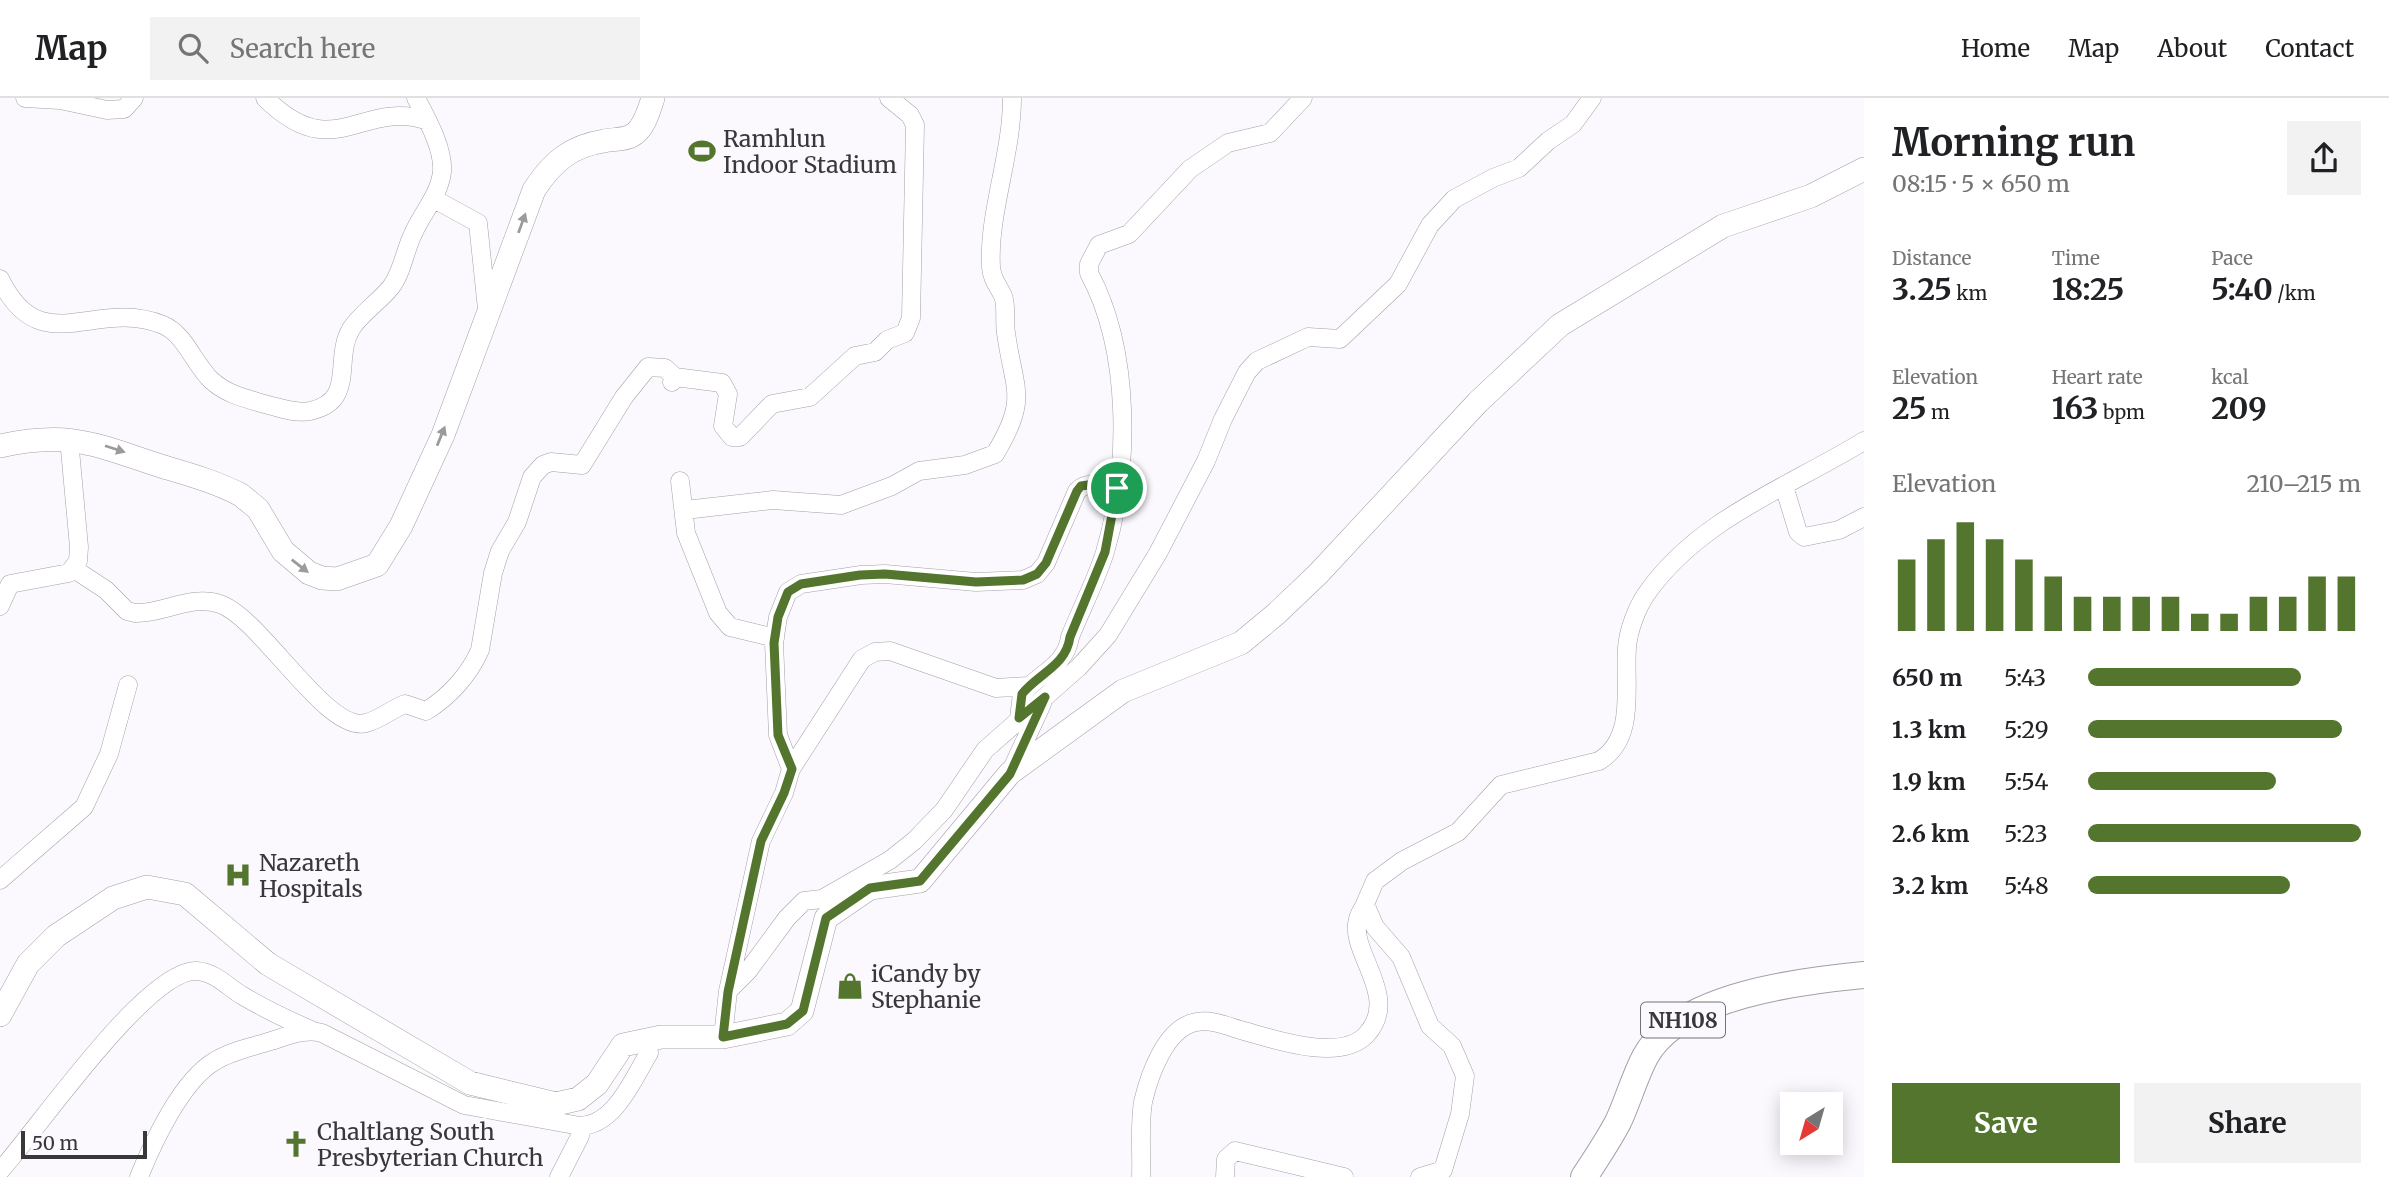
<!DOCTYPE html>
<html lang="en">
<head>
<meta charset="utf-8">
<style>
  :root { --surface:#fff; --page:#f2f2f2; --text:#202124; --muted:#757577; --line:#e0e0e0; --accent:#53752d }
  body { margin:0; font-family:Merriweather,serif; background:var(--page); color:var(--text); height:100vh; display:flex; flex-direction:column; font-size:26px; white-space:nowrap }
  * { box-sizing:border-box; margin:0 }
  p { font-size:23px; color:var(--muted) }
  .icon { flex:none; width:38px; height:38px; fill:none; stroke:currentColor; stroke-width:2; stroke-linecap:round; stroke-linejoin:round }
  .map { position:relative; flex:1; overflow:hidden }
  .details { display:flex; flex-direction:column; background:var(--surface); width:525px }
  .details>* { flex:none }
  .needle { width:46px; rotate:217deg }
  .controls { position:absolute; left:1780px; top:994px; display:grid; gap:14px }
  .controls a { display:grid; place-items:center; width:63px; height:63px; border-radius:0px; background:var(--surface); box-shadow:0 4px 18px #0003; font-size:35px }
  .scale { position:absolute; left:21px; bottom:18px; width:126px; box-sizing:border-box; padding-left:7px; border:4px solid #38373a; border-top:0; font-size:19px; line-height:24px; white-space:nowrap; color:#38373a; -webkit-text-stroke:5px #fbf9fe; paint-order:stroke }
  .pin { position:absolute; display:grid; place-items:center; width:60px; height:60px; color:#fff; margin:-30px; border:4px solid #fff; border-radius:50%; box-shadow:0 2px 7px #0007 }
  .round { display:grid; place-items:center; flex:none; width:74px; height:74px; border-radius:0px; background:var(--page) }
  .summary { display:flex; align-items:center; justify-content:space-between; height:119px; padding:0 28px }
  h1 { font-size:38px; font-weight:700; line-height:52px }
  .metrics { display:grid; grid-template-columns:repeat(3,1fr); gap:10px; height:119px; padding:7px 28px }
  .metrics div { display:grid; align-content:center }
  .metrics b { font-size:30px; font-weight:700 }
  .metrics small { font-size:19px; font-weight:400 }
  .metrics p { font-size:19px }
  .chart { height:196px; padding:14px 28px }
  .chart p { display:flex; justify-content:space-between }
  .chart svg { width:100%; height:126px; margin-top:7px; stroke:var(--accent); stroke-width:6 }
  .primary-button { display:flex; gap:14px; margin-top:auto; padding:14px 28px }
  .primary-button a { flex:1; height:80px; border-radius:0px; background:var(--accent); color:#fff; font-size:28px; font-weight:700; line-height:80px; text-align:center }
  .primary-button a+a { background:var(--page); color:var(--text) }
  ul { padding:0 28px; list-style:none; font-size:23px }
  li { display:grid; grid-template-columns:112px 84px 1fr; align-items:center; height:52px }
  li i { height:18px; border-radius:9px; background:var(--accent) }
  header { display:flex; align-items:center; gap:42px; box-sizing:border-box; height:98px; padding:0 35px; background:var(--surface); border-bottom:2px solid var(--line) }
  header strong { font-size:33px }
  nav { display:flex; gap:38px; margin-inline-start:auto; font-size:24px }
  .search { width:490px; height:63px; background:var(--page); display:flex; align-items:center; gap:18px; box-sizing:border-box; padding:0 24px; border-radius:0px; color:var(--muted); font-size:26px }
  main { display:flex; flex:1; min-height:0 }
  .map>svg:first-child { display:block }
</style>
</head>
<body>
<header>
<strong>Map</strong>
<div class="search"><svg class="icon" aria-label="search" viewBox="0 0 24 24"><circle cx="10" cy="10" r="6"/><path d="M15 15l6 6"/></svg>Search here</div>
<nav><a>Home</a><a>Map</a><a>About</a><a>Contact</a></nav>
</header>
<main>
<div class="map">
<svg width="1864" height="1079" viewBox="0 0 1864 1079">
  <rect width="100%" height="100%" fill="#fbf9fe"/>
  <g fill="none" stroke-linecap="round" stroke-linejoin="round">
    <defs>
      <path id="minor" d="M25,0L60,2L107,12L124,11L134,0
        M265,0C335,69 361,0 428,23
        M434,101L478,125L487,211
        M0,181C41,265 95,199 163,227C185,236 194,266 211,282C227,297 248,301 268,307C281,310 296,316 310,313C357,303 333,261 351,231C360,216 379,204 391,189C402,175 405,152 413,136C422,115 439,98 442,74C444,51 427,21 416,0
        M672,284L675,279L722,285L728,296L723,328L732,339H740L772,306L810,299L855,258L875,254L887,242L905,235L911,220L915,27L910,17L889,0
        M680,383L686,435L718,515L730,529L775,540
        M1784,388L1798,434L1804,439L1839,432L1864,419
        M685,412L773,402L841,407L892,388L919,373L965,367L995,356C1029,300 1014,293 1006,235C1004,224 1007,207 1003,198C998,187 992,182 991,169C988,115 1012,57 1012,0
        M74,471L106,492L127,513L135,515C164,516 190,496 220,506C261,520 327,636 366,625C379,622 392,611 405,606L426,613C449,599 469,577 480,552L493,475L500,453L517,424L532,379L543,367L551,364L582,367L624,299L648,269L665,270L675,279
        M0,508L10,486L69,475L78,463L79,449L69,341
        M1019,620L1022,596C1039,575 1066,568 1070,539C1081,511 1096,483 1105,454C1130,370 1131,253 1089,175V166L1099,147L1129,136L1190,71L1228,45L1270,35L1303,0
        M791,671L778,637L774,545L778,519L788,494L801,486L861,477L885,476L976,484L1023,482L1037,476L1046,465L1077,393C1088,382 1104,388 1117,390
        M1010,675L1042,606
        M0,782L84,709L109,656L128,587
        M728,893L761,743L784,695L791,671L862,561L875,554L890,553L996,590L1028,588
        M723,939L728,893L748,873L787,820L804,803L822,801L890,762L914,743L944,712L985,652L1079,569L1108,537L1158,455L1206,363L1223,321L1247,274L1257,263L1308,239L1340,241L1398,186L1430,127L1454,101L1493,80L1519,70L1548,43L1573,26L1592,0
        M0,1073C35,1035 147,870 197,873C215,874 229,890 243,898C265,911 288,922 311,932
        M139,1079C153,1044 182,982 215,963C231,953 252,949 271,943C287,938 306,930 322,935L464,1007L580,1028C615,1027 633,981 649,955L647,942
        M559,1079L580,1038V1028
        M1141,1079C1142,1054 1139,1029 1143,1004C1149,978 1166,928 1197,924C1213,921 1229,929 1244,933C1276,942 1340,964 1366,937C1402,899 1348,854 1358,821C1359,816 1363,811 1365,806
        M1225,1079L1226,1061L1235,1053L1344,1079
        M1420,1079L1443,1072L1460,1016L1465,978L1452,948L1430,928L1401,859L1375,829L1365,806L1375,783L1402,763L1458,734L1501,687L1599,663C1637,640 1624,587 1627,550C1628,533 1637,509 1647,495C1700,420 1789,389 1864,343"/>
      <path id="major" d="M0,348C72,332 98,348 164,369C191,377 216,384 241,397L258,411L283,453L309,475L322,480L337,481L377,467L401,428L443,337L534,92C552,64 571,48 604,43C612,41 624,42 631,38C644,32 649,12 653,0
        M0,917L28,866L56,838L113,800L147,789L185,796L268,866L470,985L556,1006L578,1001L597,986L623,947L661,939H723L787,926L802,913L826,820L870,790L920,783L1010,675L1123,593L1241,545L1276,516L1318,476L1478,304L1560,227L1723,128L1811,98L1864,71"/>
      <path id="highway" d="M1584,1079C1596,1061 1608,1043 1618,1024C1628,1003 1634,980 1645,959C1678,897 1801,883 1864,877"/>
    </defs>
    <use href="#minor" stroke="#a2a0a7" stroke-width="19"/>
    <use href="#major" stroke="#a2a0a7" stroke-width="24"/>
    <use href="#highway" stroke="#a2a0a7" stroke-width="28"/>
    <use href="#minor" stroke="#fff" stroke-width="18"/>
    <use href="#major" stroke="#fff" stroke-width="23"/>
    <use href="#highway" stroke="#fff" stroke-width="26"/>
  </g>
  <defs><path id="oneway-solid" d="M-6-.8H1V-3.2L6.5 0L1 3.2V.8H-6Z" transform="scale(1.75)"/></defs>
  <g fill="#9c9b9c">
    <use href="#oneway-solid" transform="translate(522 125) rotate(-70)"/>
    <use href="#oneway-solid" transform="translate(441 338) rotate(-68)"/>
    <use href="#oneway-solid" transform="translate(115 351) rotate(18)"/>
    <use href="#oneway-solid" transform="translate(300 468) rotate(38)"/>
  </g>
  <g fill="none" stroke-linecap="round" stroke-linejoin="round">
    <defs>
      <path id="route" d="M1095,386L1117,390L1105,454L1070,539C1066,568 1039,575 1022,596L1019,620L1045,599L1010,676L920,783L870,790L826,820L803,913L787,926L723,939L728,894L761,743L784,695L792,671L778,637L774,545L778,519L788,494L801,486L860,477L885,476L976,484L1023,482L1037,476L1046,465L1077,393L1081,388Z"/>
    </defs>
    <use href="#route" stroke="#fff" stroke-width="14"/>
    <use href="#route" stroke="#53752d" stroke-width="9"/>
  </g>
  <defs>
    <symbol id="stadium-bare" viewBox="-9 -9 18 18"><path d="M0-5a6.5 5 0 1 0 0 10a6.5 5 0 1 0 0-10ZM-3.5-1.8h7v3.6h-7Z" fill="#53752d" stroke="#fbf9fe" stroke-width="2.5" paint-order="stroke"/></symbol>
    <symbol id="hospital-bare" viewBox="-9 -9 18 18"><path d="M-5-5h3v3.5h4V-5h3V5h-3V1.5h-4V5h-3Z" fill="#53752d" stroke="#fbf9fe" stroke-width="2.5" paint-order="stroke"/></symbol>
    <symbol id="shop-bare" viewBox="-9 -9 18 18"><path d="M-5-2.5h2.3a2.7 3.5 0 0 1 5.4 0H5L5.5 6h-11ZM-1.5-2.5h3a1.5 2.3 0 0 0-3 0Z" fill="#53752d" stroke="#fbf9fe" stroke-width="2.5" paint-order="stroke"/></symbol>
    <symbol id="church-bare" viewBox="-9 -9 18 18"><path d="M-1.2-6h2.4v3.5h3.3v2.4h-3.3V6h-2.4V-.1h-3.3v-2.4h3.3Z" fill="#53752d" stroke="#fbf9fe" stroke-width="2.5" paint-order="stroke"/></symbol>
  </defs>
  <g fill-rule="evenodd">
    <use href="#stadium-bare" x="683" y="34" width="38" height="38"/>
    <use href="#hospital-bare" x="219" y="758" width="38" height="38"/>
    <use href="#shop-bare" x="831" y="869" width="38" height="38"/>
    <use href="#church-bare" x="277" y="1027" width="38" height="38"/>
  </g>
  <g text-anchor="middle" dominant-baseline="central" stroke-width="7" stroke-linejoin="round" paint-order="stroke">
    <rect fill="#fbf9fe" stroke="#727175" stroke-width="2" x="1641" y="904.5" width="84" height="35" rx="5"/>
    <g font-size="21" font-weight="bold" fill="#38373a">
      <text x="1683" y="922">NH108</text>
    </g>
    <g font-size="23" fill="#38373a" stroke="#fbf9fe" text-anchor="start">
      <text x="723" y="40">Ramhlun<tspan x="723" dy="26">Indoor Stadium</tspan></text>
      <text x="259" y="764">Nazareth<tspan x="259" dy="26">Hospitals</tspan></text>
      <text x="871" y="875">iCandy by<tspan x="871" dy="26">Stephanie</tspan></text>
      <text x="317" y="1033">Chaltlang South<tspan x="317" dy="26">Presbyterian Church</tspan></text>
    </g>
  </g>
</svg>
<div class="controls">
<a><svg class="needle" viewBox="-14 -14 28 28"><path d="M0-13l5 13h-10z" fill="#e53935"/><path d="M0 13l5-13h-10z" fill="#757577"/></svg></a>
</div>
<div class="scale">50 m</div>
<div class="pin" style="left:1117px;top:390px;background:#1e9e55"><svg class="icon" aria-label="arrive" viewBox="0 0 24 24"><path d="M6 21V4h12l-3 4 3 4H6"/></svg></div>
</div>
<section class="details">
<div class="summary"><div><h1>Morning run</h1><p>08:15 · 5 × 650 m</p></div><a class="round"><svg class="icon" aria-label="share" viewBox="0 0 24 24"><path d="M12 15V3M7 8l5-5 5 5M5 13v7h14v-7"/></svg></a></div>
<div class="metrics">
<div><p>Distance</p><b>3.25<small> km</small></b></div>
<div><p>Time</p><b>18:25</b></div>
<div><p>Pace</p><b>5:40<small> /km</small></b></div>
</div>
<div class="metrics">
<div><p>Elevation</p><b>25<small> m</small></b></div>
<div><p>Heart rate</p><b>163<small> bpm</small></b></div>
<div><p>kcal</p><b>209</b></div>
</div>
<div class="chart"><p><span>Elevation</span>210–215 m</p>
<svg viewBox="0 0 160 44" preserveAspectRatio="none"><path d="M5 44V19M15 44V12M25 44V6M35 44V12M45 44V19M55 44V25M65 44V32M75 44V32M85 44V32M95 44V32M105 44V38M115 44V38M125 44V32M135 44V32M145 44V25M155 44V25"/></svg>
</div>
<ul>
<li><b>650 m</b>5:43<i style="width:78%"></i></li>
<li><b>1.3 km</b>5:29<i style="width:93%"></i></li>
<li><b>1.9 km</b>5:54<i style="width:69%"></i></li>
<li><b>2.6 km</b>5:23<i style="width:100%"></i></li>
<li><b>3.2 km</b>5:48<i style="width:74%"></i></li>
</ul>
<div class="primary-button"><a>Save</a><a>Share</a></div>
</section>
</main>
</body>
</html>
